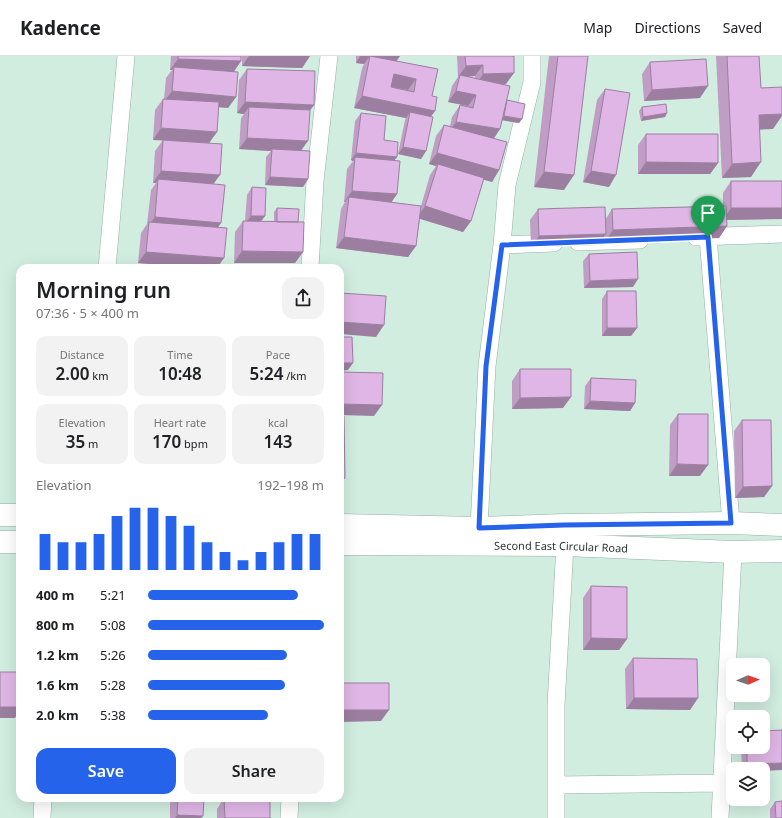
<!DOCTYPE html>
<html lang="en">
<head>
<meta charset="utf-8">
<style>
  :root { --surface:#fff; --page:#f2f2f2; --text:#202124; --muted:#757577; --line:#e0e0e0; --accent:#2563eb }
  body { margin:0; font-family:"Noto Sans",sans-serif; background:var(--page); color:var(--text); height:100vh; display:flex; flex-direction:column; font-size:15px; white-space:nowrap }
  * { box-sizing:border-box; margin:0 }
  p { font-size:13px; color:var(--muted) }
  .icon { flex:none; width:22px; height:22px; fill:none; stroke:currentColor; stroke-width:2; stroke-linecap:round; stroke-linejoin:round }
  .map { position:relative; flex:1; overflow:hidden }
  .drawer { position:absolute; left:16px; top:208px; width:328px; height:538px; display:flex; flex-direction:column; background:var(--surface); border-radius:12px; box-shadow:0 4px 16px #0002 }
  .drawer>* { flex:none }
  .needle { width:26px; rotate:88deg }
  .tools { position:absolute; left:726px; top:602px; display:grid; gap:8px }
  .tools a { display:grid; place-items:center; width:44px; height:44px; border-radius:8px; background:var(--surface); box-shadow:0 4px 16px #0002; font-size:20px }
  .pin { position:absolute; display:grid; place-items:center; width:34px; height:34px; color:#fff; margin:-41px -17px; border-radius:50% 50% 50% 0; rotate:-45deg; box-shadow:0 0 4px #0007 }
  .pin .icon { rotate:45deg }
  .round { display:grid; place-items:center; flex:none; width:42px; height:42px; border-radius:12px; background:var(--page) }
  .headline { display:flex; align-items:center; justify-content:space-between; height:68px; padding:0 20px }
  h1 { font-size:22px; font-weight:600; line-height:30px }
  .stats { display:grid; grid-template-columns:repeat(3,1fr); gap:6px; height:68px; padding:4px 20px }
  .stats div { display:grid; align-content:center; border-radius:10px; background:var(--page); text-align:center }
  .stats b { font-size:17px; font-weight:600 }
  .stats small { font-size:11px; font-weight:400 }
  .stats p { font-size:11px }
  .chart { height:112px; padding:8px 20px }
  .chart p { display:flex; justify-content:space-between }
  .chart svg { width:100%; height:72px; margin-top:4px; stroke:var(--accent); stroke-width:6 }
  .cta { display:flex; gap:8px; margin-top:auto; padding:8px 20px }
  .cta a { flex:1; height:46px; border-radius:12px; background:var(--accent); color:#fff; font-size:16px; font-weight:600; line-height:46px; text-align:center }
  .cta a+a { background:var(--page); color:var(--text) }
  ul { padding:0 20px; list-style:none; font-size:13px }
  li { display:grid; grid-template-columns:64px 48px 1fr; align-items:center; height:30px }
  li i { height:10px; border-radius:5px; background:var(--accent) }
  header { display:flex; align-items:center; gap:24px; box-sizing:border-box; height:56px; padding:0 20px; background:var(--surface); border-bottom:1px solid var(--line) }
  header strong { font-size:19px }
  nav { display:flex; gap:22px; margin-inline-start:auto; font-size:14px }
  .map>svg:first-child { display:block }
</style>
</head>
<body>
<header>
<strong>Kadence</strong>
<nav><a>Map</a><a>Directions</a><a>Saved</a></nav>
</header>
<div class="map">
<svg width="782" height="762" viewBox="0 0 782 762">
  <rect width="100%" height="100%" fill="#d0eddf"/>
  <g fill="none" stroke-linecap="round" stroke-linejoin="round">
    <defs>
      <path id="minor" d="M696,181L782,178
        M708,181L731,467
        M578,186L640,184
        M502,189L554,187
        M107,212L126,0
        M310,212L315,125L329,0
        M479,472L487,310L502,189L507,129L532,26V0
        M556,729L722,727
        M42,762L43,742
        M289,762L290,742
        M556,762V649L565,489
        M720,762L733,496"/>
      <g id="major">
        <path d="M0,459H20"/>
        <path d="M340,469L479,472L564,469L731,467L782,469"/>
        <path d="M0,486H20"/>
        <path id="s1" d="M340,488L565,489L733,496L782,495"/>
      </g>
    </defs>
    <use href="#minor" stroke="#94b0a3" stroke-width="18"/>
    <use href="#major" stroke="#94b0a3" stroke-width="23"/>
    <use href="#minor" stroke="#fff" stroke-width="17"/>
    <use href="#major" stroke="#fff" stroke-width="22"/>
  </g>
  <path fill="#c09dc5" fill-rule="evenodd" d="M171,0H241V5L233,16L236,41L228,52L218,51L217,76L209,87L213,128L221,167L218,171L217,212H197L138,207L141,177L147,168L151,134L156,127H153L155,95L163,84H153L155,54L163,43H164L166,22L172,14H170Z
    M242,0H310L302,12L242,10Z
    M356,0H400L396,5L438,13L432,40L431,60L426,95L421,103L398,98L405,64L406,62L354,52L362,12L364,8L356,7ZM391,31L408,34V35Z
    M457,0H514L506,28L503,29L507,44L522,63L519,67L502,64L500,73L494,82L499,114L492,126L484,123L471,165L463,176L420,162L416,190L408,201L336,192L341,153L345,146H344L347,113L353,105L351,104L355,65L361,57L397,101L394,105L397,138L391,146L421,150L430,119L436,110L429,108L436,80L444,69L450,70L452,61L460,49L468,51V50L448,46L452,30L458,21ZM475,20V22L467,21Z
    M549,0H588L564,134L534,131Z
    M716,0H759L761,32L773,73H760L751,121L722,122Z
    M650,6L700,42L644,45L642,18Z
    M247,13L314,49L309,55L301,95L308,123L303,131L265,129L266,101L271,95L239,93L241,62L244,58L237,57L239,24Z
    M605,33L609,131L583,126L597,44Z
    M642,51L667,57L665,61L641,65L639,55Z
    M646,78L718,107L710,118H638V89Z
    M731,125H782V163L727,164V170L719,182L605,185V180L598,189L531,191L530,164L538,153L605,164L612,153L723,150V137Z
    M252,131L265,160L261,165H274V156L277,152L298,166L303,196L295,207H234L235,176L243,165H245L247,139Z
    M589,198L633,231L584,232L583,205Z
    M607,235L637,272L631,280H602V243Z
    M520,313L563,352L512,353V325Z
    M591,322L635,347L630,355L584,353L585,330Z
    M678,358L700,420H669L670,369Z
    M742,364L772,430L764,441L735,442L734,375Z
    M591,530L627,583L619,594H583V542Z
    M633,602L698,642L690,654L626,653L625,613Z
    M741,691H763V713H742Z
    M170,742H204L203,760L201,762H170Z
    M224,742L270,762H217V753Z
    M775,746L782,762H770V753Z"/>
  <path fill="#9c7fa0" d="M249,0H310L302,12L242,10Z
    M360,0H400L393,10L370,0L364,8L356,7Z
    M178,3L241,5L233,17L174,11L172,14H170Z
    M483,9L475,20L459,21L460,19L458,21L466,10Z
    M514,17L506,28L475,30L483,18Z
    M394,18L416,23L408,34L386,30Z
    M708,30L700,42L644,45L652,34Z
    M172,35L236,41L228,52L164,46Z
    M456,35L476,39L468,50L448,46Z
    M362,40L435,55L427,66L410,56L406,62L354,52Z
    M245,46L314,49L306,60L249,51L244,58L237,57Z
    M667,57L665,61L641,65L643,61Z
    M782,58V60L773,73L749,74L759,59Z
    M504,60L522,63L519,67L501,64Z
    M456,66L500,73L492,85L448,77Z
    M161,72L217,76L209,87L153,84Z
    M247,82L308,85L300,96L272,93L271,95L239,93Z
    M403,91L426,95L421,103L398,98Z
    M356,97L397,101L391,108L355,101L353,105L351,104Z
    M437,97L499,114L492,126L437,111L438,108L436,110L429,108Z
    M646,106L718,107L710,118H638Z
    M761,106L751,121L722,122L732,108Z
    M161,115L220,119L212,130L158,123L156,127H153Z
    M591,115L616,119L609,131L583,126Z
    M544,116L574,119L564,134L534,131Z
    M270,121L308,123L303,131L265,129Z
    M352,135L397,138L389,150L349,141L345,146H344Z
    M425,150L471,165L463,176L417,162Z
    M731,152H782V163L723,164Z
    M251,160H265L259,168H245Z
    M155,161L221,167L213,178L148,170Z
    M727,170L719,182L605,185L613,174Z
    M606,178L598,189L531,191L539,180Z
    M344,181L416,190L408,201L336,192Z
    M242,195L303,196L295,207H234Z
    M146,196L224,202L217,212H197L138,207Z
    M638,223L633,231L584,232L590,225Z
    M340,266L384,269L376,281L340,278Z
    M607,272H637L631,280H602Z
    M340,307H353L348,314L340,315Z
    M571,341L563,352L512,353L520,342Z
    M590,345L635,347L630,355L584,353Z
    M340,348L382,349L374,360L340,359Z
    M677,408L708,409L700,420H669Z
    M340,422H345L340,429Z
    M772,430L764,441L735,442L743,431Z
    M591,582L627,583L619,594H583Z
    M634,642H698L690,654L626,653Z
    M0,651H20V654L15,662H0Z
    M340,654H389L381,665L340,666Z
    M782,707V714L763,715V713H744L747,708Z
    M177,759L203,760L201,762H175Z"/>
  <path fill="#dfb6e5" stroke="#9c7fa0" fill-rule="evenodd" d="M178,0H241V5L178,3Z
    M370,0L438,13L432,40L437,41L435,55L362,40ZM394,18L416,23L414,36L391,31Z
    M465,0H514V17L483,18V9L466,10Z
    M558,0H588L574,119L544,116Z
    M727,0H759L761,32L782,31V58L759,59L761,106L732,108Z
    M706,3L708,30L652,34L650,6Z
    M174,11L238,16L236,41L172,35Z
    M247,13L315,15L314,49L245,46Z
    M460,19L510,30L500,73L456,66L460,49L473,52L476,39L456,35Z
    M605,33L630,37L616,119L591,115Z
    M163,43L219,46L217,76L161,72Z
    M507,44L525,48L522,63L504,60Z
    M666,48L667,57L643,61L642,51Z
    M249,51L310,54L308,85L247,82Z
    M410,56L433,61L426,95L403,91Z
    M361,57L386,60L384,84L398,86L397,101L356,97Z
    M444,69L507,86L499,114L437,97Z
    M646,78H718V107L646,106Z
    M163,84L222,88L220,119L161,115Z
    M272,93L310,95L308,123L270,121Z
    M355,101L400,105L397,138L352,135Z
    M438,108L484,122L471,165L425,150Z
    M158,123L225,129L221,167L155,161Z
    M731,125H782V152H731Z
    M252,131L266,132L265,160H251Z
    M349,141L421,150L416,190L344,181Z
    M726,150L727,170L613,174L612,153Z
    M605,151L606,178L539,180L538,153Z
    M277,152L299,153L298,166H277Z
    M243,165L304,166L303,196L242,195Z
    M149,166L227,172L224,202L146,196Z
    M637,196L638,223L590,225L589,198Z
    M607,235H636L637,272H607Z
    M340,237L386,240L384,269L340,266Z
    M340,281H352L353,307H340Z
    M520,313H571V341L520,342Z
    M340,316L383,317L382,349L340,348Z
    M591,322L636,324L635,347L590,345Z
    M678,358H708V409L677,408Z
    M340,360H344L345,422H340Z
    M742,364H771L772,430L743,431Z
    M591,530L627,531V583L591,582Z
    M633,602L697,603L698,642H634Z
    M0,616H20V651H0Z
    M340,627H389V654H340Z
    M782,674V707L747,708V691H763V675Z
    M178,742H204L203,760L177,759Z
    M224,742H270V762H225Z
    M782,745V762H776L775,746Z"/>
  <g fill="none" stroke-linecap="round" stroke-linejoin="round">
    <defs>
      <path id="route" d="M708,181L731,467L564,469L479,472L486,310L502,189Z"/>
    </defs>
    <use href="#route" stroke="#fff" stroke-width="8"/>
    <use href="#route" stroke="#2563eb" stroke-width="5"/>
  </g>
  <g text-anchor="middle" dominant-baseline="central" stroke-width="3.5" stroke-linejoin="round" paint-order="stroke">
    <g font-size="11" fill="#2a3630" stroke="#ddfaec">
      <text stroke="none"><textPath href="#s1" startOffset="221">Second East Circular Road</textPath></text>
    </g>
  </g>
</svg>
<div class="tools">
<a><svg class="needle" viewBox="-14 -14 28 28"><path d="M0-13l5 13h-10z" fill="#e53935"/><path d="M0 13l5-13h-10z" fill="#757577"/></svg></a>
<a><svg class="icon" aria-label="locate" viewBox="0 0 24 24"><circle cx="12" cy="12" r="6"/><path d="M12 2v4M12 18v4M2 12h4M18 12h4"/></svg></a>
<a><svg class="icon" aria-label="layers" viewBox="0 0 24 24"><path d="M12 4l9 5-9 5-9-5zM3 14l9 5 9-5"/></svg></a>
</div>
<div class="pin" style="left:708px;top:181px;background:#1e9e55"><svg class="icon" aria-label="arrive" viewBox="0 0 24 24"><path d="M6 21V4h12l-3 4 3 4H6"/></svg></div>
<section class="drawer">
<div class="headline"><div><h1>Morning run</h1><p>07:36 · 5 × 400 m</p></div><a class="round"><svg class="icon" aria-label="share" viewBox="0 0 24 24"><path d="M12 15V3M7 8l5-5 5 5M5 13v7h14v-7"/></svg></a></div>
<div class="stats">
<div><p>Distance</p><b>2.00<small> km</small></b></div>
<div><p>Time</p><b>10:48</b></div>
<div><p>Pace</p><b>5:24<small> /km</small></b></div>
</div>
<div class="stats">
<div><p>Elevation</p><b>35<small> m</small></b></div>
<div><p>Heart rate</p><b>170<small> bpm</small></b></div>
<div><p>kcal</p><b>143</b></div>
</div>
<div class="chart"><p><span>Elevation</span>192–198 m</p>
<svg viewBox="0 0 160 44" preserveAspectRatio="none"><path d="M5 44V22M15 44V27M25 44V27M35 44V22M45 44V11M55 44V6M65 44V6M75 44V11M85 44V17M95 44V27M105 44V33M115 44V38M125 44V33M135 44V27M145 44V22M155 44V22"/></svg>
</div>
<ul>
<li><b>400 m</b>5:21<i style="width:85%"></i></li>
<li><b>800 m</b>5:08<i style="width:100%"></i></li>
<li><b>1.2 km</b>5:26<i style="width:79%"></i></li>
<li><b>1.6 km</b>5:28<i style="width:78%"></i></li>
<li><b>2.0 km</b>5:38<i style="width:68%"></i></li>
</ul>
<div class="cta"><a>Save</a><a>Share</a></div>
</section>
</div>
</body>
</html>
